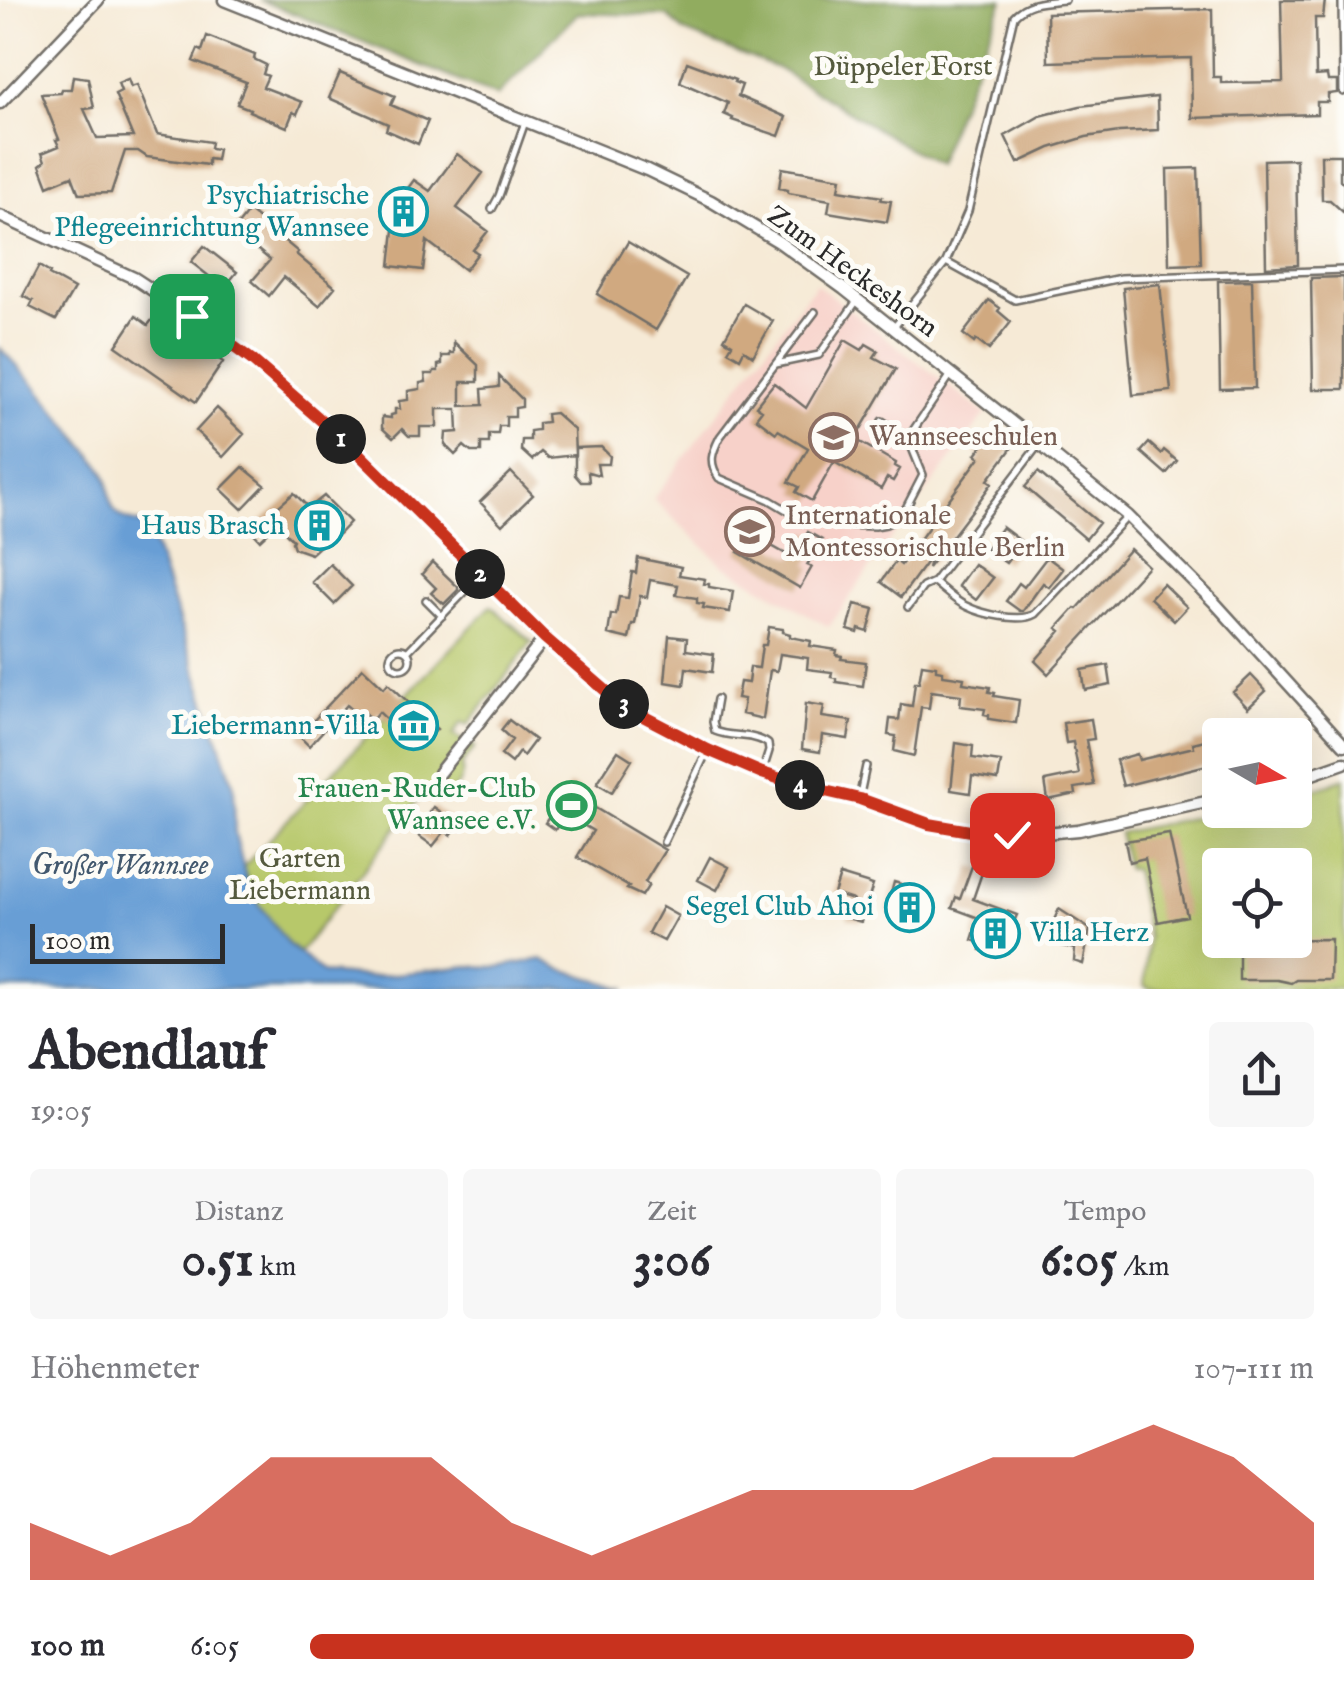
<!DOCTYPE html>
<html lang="de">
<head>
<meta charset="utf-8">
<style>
  :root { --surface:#fff; --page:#f7f7f7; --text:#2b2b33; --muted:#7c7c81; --accent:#c8321e }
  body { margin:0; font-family:"IM FELL English",serif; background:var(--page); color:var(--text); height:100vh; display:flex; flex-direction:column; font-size:38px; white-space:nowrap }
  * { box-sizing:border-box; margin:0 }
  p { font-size:32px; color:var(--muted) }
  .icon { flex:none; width:55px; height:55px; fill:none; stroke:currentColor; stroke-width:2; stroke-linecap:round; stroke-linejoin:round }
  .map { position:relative; height:989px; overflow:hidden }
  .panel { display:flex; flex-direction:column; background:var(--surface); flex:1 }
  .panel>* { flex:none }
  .needle { width:65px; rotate:99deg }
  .buttons { position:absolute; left:1202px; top:718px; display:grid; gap:20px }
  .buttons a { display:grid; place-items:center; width:110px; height:110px; border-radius:10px; background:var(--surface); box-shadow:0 10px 40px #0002; font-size:50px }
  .scale { position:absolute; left:30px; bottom:25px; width:195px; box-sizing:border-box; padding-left:10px; border:5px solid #2b2b2b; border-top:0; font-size:28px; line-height:35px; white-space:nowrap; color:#2b2b2b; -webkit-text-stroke:8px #fdfcf7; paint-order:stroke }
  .pin { position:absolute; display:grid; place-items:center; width:85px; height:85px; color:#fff; margin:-42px; border-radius:20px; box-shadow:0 5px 15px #0006 }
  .km { position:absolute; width:50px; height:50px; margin:-25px; border-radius:50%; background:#222; color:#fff; font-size:28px; line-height:50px; text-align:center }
  .round { display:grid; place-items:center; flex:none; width:105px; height:105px; border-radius:10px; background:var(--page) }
  .head { display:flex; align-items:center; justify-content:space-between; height:170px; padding:0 30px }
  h1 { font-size:55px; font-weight:700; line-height:75px }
  .metrics { display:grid; grid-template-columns:repeat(3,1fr); gap:15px; height:170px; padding:10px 30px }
  .metrics div { display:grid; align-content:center; border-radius:10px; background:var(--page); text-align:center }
  .metrics b { font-size:50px; font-weight:700 }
  .metrics small { font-size:28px; font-weight:400 }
  .metrics p { font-size:28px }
  .chart { height:280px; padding:20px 30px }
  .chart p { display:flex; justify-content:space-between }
  .chart svg { width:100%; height:180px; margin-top:10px; fill:var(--accent); opacity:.7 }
  ul { padding:0 30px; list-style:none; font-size:32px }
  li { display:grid; grid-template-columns:160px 120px 1fr; align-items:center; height:75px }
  li i { height:25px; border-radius:12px; background:var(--accent) }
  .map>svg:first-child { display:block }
</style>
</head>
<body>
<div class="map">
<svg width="1344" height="989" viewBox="0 0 1344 989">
  <rect width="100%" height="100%" fill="#fdfcf7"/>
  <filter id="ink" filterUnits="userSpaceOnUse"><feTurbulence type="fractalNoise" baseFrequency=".01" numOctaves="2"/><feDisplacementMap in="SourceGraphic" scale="20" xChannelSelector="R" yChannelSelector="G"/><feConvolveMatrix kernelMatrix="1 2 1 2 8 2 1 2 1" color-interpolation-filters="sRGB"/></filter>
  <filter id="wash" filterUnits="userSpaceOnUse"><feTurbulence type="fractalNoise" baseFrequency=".0048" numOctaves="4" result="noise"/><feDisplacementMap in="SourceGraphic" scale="40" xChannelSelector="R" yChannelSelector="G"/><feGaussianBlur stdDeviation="2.25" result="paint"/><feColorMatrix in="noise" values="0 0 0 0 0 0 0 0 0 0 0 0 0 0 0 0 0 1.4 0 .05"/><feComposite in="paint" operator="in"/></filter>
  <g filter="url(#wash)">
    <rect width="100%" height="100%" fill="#f6ead6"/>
    <path fill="#f7d1c9" d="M816,284L986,414L886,545L829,627L723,565L653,499Z"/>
    <path fill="#b7c86b" stroke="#717a4b" stroke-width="2.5" fill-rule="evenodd" d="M491,606L532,642L468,725L462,722L453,735L475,747L462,764C466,788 445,802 425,791L299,953C273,933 251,899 243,867Z
      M1344,778V989H1151L1144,986L1148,938L1134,869H1127L1119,833L1229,810H1295V793L1322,787ZM1220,865H1295V940H1220Z"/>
    <path fill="#91ac5f" stroke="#5e6c45" stroke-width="2.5" d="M260,0H1003L936,165L777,68L684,32L668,16L578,13L497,96Z"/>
    <path fill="#689ed5" stroke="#4a6480" stroke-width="2.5" d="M0,348L38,388L100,465C119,493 96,515 142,524L155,548L234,786L235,833L249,890L288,944L323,973L369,977L468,966L498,967L542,959L559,968L626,989H0Z"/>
    <g id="blocks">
      <path fill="#d0a980" d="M1281,0H1325L1323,18H1315L1316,76L1327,75L1328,81H1337V93L1328,94V102H1317V114L1192,118L1191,58L1048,62L1047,13L1212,9L1213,77H1221V83L1283,82Z
        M207,36L255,55L254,59L266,65L263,74L268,76L263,87L302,102L297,114L293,112L287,127L249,111L250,109L237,104L246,82L193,61L198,49L202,51Z
        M687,62L735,80L734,82L742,85L738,96L786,117L779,136L732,120L733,118L724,114L728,103L680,82Z
        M340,73L395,96L391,105L428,121L418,144L386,130L388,124L329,98Z
        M73,76L88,78L94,108L84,109L97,138L133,137L115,94L121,91L118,83L128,79L131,87L137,85L157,134L211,142L210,148L218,149L216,160L208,159V165L147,157L138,151H125L111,193L79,194L72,176L48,186L40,165L45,161L42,153L59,146L56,140L59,139L41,94L61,93L62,89H71Z
        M1157,97L1158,130L1119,132L1086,137L1050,148L1018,163L1005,136L1040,116L1080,106Z
        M457,154L483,173L457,208L488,231L473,250L478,253L465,270L427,241L423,270L390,266L397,203L414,180L430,191Z
        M1321,155H1340V180L1344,184V213L1330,200H1322Z
        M1296,159L1298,265L1266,267L1264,160Z
        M782,168L841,178L839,190L882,197L881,200L891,201L887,222L828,212L830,200L788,193V190L779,188Z
        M1198,168L1201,264L1169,265L1167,169Z
        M249,211L298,252L296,254L335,287L319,306L284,277L269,296L252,281L270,260L234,230Z
        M628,242L687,277L656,330L597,294Z
        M204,246L237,272L224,288L191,262Z
        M39,266L50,273L49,275L74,289L56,320L30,307L33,301L23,296Z
        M1344,277V389H1313L1311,278Z
        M1252,280L1255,388L1220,389L1218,281Z
        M1160,284L1171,391L1133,395L1123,288Z
        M989,300L1000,308L998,311L1011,322L989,350L976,340L974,343L963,334Z
        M744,304L773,321L753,356L744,350L740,358L728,351L732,344L724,339Z
        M156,315L223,362L196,402L116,346L136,316L148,325Z
        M845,340L862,350L866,344L878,351L874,357L896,369L855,439L896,463L895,466L900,469L893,481L887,478L881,489L834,462L812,501L796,492L799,487L789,482L808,448L778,430L776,433L756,418L762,410L756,406L774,383L806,408Z
        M454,342L478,365V382H461V406L483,405L482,389L499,387V376L522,399V407L515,408V417H506V426H499L498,434H489V443H481V452H471L464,446L455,455L445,445L446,433L458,432L457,409H437V427H420V436H409L402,429L393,438L382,428V417L391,418V415L395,414V409H400L399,401L408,400V391L420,389V383L426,382L425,374H433L434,371H438V365L442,364V356H450V353H454Z
        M217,408L244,434L223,457L196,431Z
        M555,413L574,430L575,455L548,458L541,452L532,460L521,450L522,440H530V431L538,430V423L547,422L546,414Z
        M991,434L1011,449L988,480L992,483L977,504L928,568L931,556L901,597L881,582L896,561L901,565L980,457L976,454Z
        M1149,443L1161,454L1164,450L1177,461L1166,474L1141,452Z
        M601,447L610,456L609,464H597L599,475L588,472L589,482H581L575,475V448Z
        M243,467L265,485L242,509L221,489Z
        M511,472L533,495L502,525L480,502Z
        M1038,472L1099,523L1086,539L1025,487Z
        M294,493L309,508L324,496L350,522L335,538L332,535L311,554L294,548L292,542L293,540L277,524L260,540L251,530Z
        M754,525L775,538L770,545L793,558L808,532L822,540L807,565L812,567L800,588L738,552Z
        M1002,527L1022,542L1006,563L986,549Z
        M1130,549L1148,566L1048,674L1035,661L1061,631L1057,628L1075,608L1077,609Z
        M1047,557L1063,569L1049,587L1043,583L1023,611H1020L1006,601L1019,583L1024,587Z
        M638,558L681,567L679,575L705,579L704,584H709V587L733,591L730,612L703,608L704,604L697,603V598L676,595L678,585L650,580L647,597L640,596L635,624H632L629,639L608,634L611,614L616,615L619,597L628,598L632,572L636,573Z
        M432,562L458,587V590L444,604L431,593L436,588L422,574Z
        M330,564L352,586L334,604L312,582Z
        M974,564L993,578L976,600L958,586Z
        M1163,584L1187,607L1174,621L1150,598Z
        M855,604L874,609L868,632L859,629L858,633L848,630Z
        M769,627L783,629V632L790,634V637L811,641L810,646L837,650L836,655L842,656L841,659L866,662L863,686L836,682V678L831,677L832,672L807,669L808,658L780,654L777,671L770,670L763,719L742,714L744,699L737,698L740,682L748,683L750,667L759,668L762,645H766Z
        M669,636L687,638L686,650L714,654L712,672L686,668L684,685L665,682Z
        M922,664L936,666V670L943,671V675L964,678L963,683L990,687L989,692L995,693L994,696L1019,700L1016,723L989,719V715L984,714L985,709L960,706L961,695L931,691L929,708L921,707L914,756L894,751L896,736L888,735L890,719L899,720L901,704L912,706L915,682H919Z
        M1108,665L1111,685L1085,690L1082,670Z
        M363,668L384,688L388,683L437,729L418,749L379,712L372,720L362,711L358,715L347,705L309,746L299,736Z
        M1251,675L1266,691L1248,708L1233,692Z
        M806,703L824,706L822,717L851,721L848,739L822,735L820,752L802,749Z
        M1091,719L1094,739L1086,740L1094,785L1075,788L1076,794L1048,800L1045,781L1079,774L1073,742L1066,743L1063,723Z
        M509,720L535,740L523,756L519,752L511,763L501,755L512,740L501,730Z
        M1213,738L1219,762L1123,786L1116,760L1137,754L1139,760L1194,747L1193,743Z
        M956,743L973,746L972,758L1001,762L998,780L972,776L970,793L951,790Z
        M618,751L632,760L612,792L597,783Z
        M570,785L580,791L578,794L588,801L587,803L665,850L645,882L649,885L642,896L627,889L629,887L577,857L593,831L565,814L555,830L545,823Z
        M434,807L458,825L451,835L445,831L433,846L419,836L424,829L420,826Z
        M1169,834L1187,916L1158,922L1145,858L1129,862L1125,841Z
        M710,857L729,867L717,890L698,880Z
        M972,866L983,870L973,899L1017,915L1013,924L1018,926L1008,953L996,949L994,955L981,950L983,944L972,940L979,918L952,908L956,897L960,899Z
        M840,875L873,885L861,922L847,918L853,900L834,894Z
        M894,882L923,890L920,899L931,902L926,922L886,912Z
        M662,907L678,916L664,941L648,933Z
        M1059,909L1090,929L1083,964L1074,961L1075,949L1062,946L1065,934L1059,930L1058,921L1054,920Z
        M1331,939L1330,980H1296L1291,983L1277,980H1239V940Z"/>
    </g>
  </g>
  <g filter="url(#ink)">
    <use href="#blocks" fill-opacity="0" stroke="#726e67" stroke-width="2.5"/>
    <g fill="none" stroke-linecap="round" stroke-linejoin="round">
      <defs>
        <path id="service" d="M1065,0C1045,2 1028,1 1014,16L968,211L946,262L1015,300L1121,278L1344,270
          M1342,0L1343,92
          M492,209L499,196L525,122
          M815,312L720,437C712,453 708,462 719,478L770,500L802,519L844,525L875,526L886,524L896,519L906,508L923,475L908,438
          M895,326L946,262
          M776,364L819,355L856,302
          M882,421L908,438L950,376
          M934,582C944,590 955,601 966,606C982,614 1020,623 1035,614L1128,516
          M426,600L442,616
          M908,607L923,587L934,582L1040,443
          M390 659a10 10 0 1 1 20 0a10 10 0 1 1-20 0Z
          M407,652L481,575
          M717,699L713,722L715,731C731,738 754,733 768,744L769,751L762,773
          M859,799L866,766
          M664,842L708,749"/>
        <path id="minor" d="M224,0L647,170L711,201L779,242L844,289L1048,451L1128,516L1214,602L1344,745
          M0,103L98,0
          M0,216L134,278L192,316L252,360L354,449L545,638L612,696L637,713L708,749L762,773L803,786L859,799L929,824L976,832L1022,835L1078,830L1220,799
          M439,773L545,638
          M1295,780L1344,763"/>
      </defs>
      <use href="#service" stroke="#726e67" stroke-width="10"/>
      <use href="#minor" stroke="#726e67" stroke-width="15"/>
      <use href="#service" stroke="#fff" stroke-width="5"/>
      <use href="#minor" stroke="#fff" stroke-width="10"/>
    </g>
  </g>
  <g fill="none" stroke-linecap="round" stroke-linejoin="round" filter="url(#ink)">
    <defs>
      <path id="route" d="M192,316L252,360L354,449L545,638L612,696L637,713L708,750L762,773L803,786L860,799L929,824L976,832L1012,835"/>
    </defs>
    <use href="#route" stroke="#fff" stroke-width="20"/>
    <use href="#route" stroke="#c8321e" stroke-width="12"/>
  </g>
  <defs>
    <symbol id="building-ring" viewBox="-11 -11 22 22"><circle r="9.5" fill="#fdfcf7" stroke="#0f9aa8" stroke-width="1.5"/><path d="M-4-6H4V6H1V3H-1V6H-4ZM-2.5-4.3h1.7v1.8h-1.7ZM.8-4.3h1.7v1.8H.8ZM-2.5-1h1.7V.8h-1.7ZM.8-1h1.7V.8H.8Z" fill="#0f9aa8"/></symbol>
    <symbol id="university-ring" viewBox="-11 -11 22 22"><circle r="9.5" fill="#fdfcf7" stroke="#8d6e63" stroke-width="1.5"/><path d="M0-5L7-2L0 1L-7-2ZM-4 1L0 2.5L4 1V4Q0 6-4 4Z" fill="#8d6e63"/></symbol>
    <symbol id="school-ring" viewBox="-11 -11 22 22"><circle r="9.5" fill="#fdfcf7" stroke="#8d6e63" stroke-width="1.5"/><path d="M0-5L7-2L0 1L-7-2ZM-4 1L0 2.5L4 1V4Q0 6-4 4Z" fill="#8d6e63"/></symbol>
    <symbol id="museum-ring" viewBox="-11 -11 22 22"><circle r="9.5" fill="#fdfcf7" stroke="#0f9aa8" stroke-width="1.5"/><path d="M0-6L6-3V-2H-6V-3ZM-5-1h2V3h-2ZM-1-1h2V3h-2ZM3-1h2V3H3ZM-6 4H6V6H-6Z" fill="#0f9aa8"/></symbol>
    <symbol id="stadium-ring" viewBox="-11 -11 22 22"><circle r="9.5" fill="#fdfcf7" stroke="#2e9e5b" stroke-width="1.5"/><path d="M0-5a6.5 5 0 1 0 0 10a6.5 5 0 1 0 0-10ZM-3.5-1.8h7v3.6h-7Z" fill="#2e9e5b"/></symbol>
  </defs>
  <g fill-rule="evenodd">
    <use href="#building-ring" x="376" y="184" width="55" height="55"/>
    <use href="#university-ring" x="806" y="410" width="55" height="55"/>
    <use href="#building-ring" x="292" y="498" width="55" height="55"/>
    <use href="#school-ring" x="722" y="504" width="55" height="55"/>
    <use href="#museum-ring" x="386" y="698" width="55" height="55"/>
    <use href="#stadium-ring" x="544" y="778" width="55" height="55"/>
    <use href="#building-ring" x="882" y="880" width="55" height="55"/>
    <use href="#building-ring" x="968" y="906" width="55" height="55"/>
  </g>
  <g text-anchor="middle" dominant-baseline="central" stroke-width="10" stroke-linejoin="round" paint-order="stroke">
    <g font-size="28" fill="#555a3e" stroke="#fdfcf7">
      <text x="903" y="67">Düppeler Forst</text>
      <text x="300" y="859">Garten<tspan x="300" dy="32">Liebermann</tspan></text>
    </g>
    <g font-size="28" fill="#0d838f" stroke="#fdfcf7" text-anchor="end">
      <text x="369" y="196">Psychiatrische<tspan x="369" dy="32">Pflegeeinrichtung Wannsee</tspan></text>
      <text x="285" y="526">Haus Brasch</text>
      <text x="379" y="726">Liebermann-Villa</text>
      <text x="874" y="907">Segel Club Ahoi</text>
      <text x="1030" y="933" text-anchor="start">Villa Herz</text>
    </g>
    <g font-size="28" fill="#2b2b2b" stroke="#fdfcf7">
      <text transform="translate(852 272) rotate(36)">Zum Heckeshorn</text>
    </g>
    <g font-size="28" fill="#785e54" stroke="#fdfcf7" text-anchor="start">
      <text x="869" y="437">Wannseeschulen</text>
      <text x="785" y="516">Internationale<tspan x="785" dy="32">Montessorischule Berlin</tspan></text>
    </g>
    <g font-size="28" fill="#27864d" stroke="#fdfcf7" text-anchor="end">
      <text x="536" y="789">Frauen-Ruder-Club<tspan x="536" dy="32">Wannsee e.V.</tspan></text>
    </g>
    <g font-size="30" font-style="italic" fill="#43596f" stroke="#fdfcf7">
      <text x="120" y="866">Großer Wannsee</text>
    </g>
  </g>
</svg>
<div class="buttons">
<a><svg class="needle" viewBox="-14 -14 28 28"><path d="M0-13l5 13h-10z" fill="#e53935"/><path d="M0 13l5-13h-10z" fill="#7c7c81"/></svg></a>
<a><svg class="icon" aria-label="locate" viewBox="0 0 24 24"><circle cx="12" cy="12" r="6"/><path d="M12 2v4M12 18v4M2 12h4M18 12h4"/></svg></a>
</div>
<div class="scale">100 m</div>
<div class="pin" style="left:192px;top:316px;background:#1e9e55"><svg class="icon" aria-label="arrive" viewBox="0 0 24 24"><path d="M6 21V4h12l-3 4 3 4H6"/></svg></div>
<div class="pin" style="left:1012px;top:835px;background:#d93025"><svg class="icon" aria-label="check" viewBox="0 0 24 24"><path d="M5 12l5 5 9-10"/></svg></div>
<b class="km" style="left:341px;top:439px">1</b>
<b class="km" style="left:480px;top:574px">2</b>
<b class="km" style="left:624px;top:704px">3</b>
<b class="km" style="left:800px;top:785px">4</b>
</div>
<section class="panel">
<div class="head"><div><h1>Abendlauf</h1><p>19:05</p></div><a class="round"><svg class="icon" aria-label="share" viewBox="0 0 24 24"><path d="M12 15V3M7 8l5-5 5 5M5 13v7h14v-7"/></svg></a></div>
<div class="metrics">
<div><p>Distanz</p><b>0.51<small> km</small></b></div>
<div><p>Zeit</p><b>3:06</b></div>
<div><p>Tempo</p><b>6:05<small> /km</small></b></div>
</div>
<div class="chart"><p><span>Höhenmeter</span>107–111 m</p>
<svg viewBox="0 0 160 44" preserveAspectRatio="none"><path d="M0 44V30L10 38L20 30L30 14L40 14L50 14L60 30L70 38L80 30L90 22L100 22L110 22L120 14L130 14L140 6L150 14L160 30V44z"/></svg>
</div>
<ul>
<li><b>100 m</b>6:05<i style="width:88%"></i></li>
</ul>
</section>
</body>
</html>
